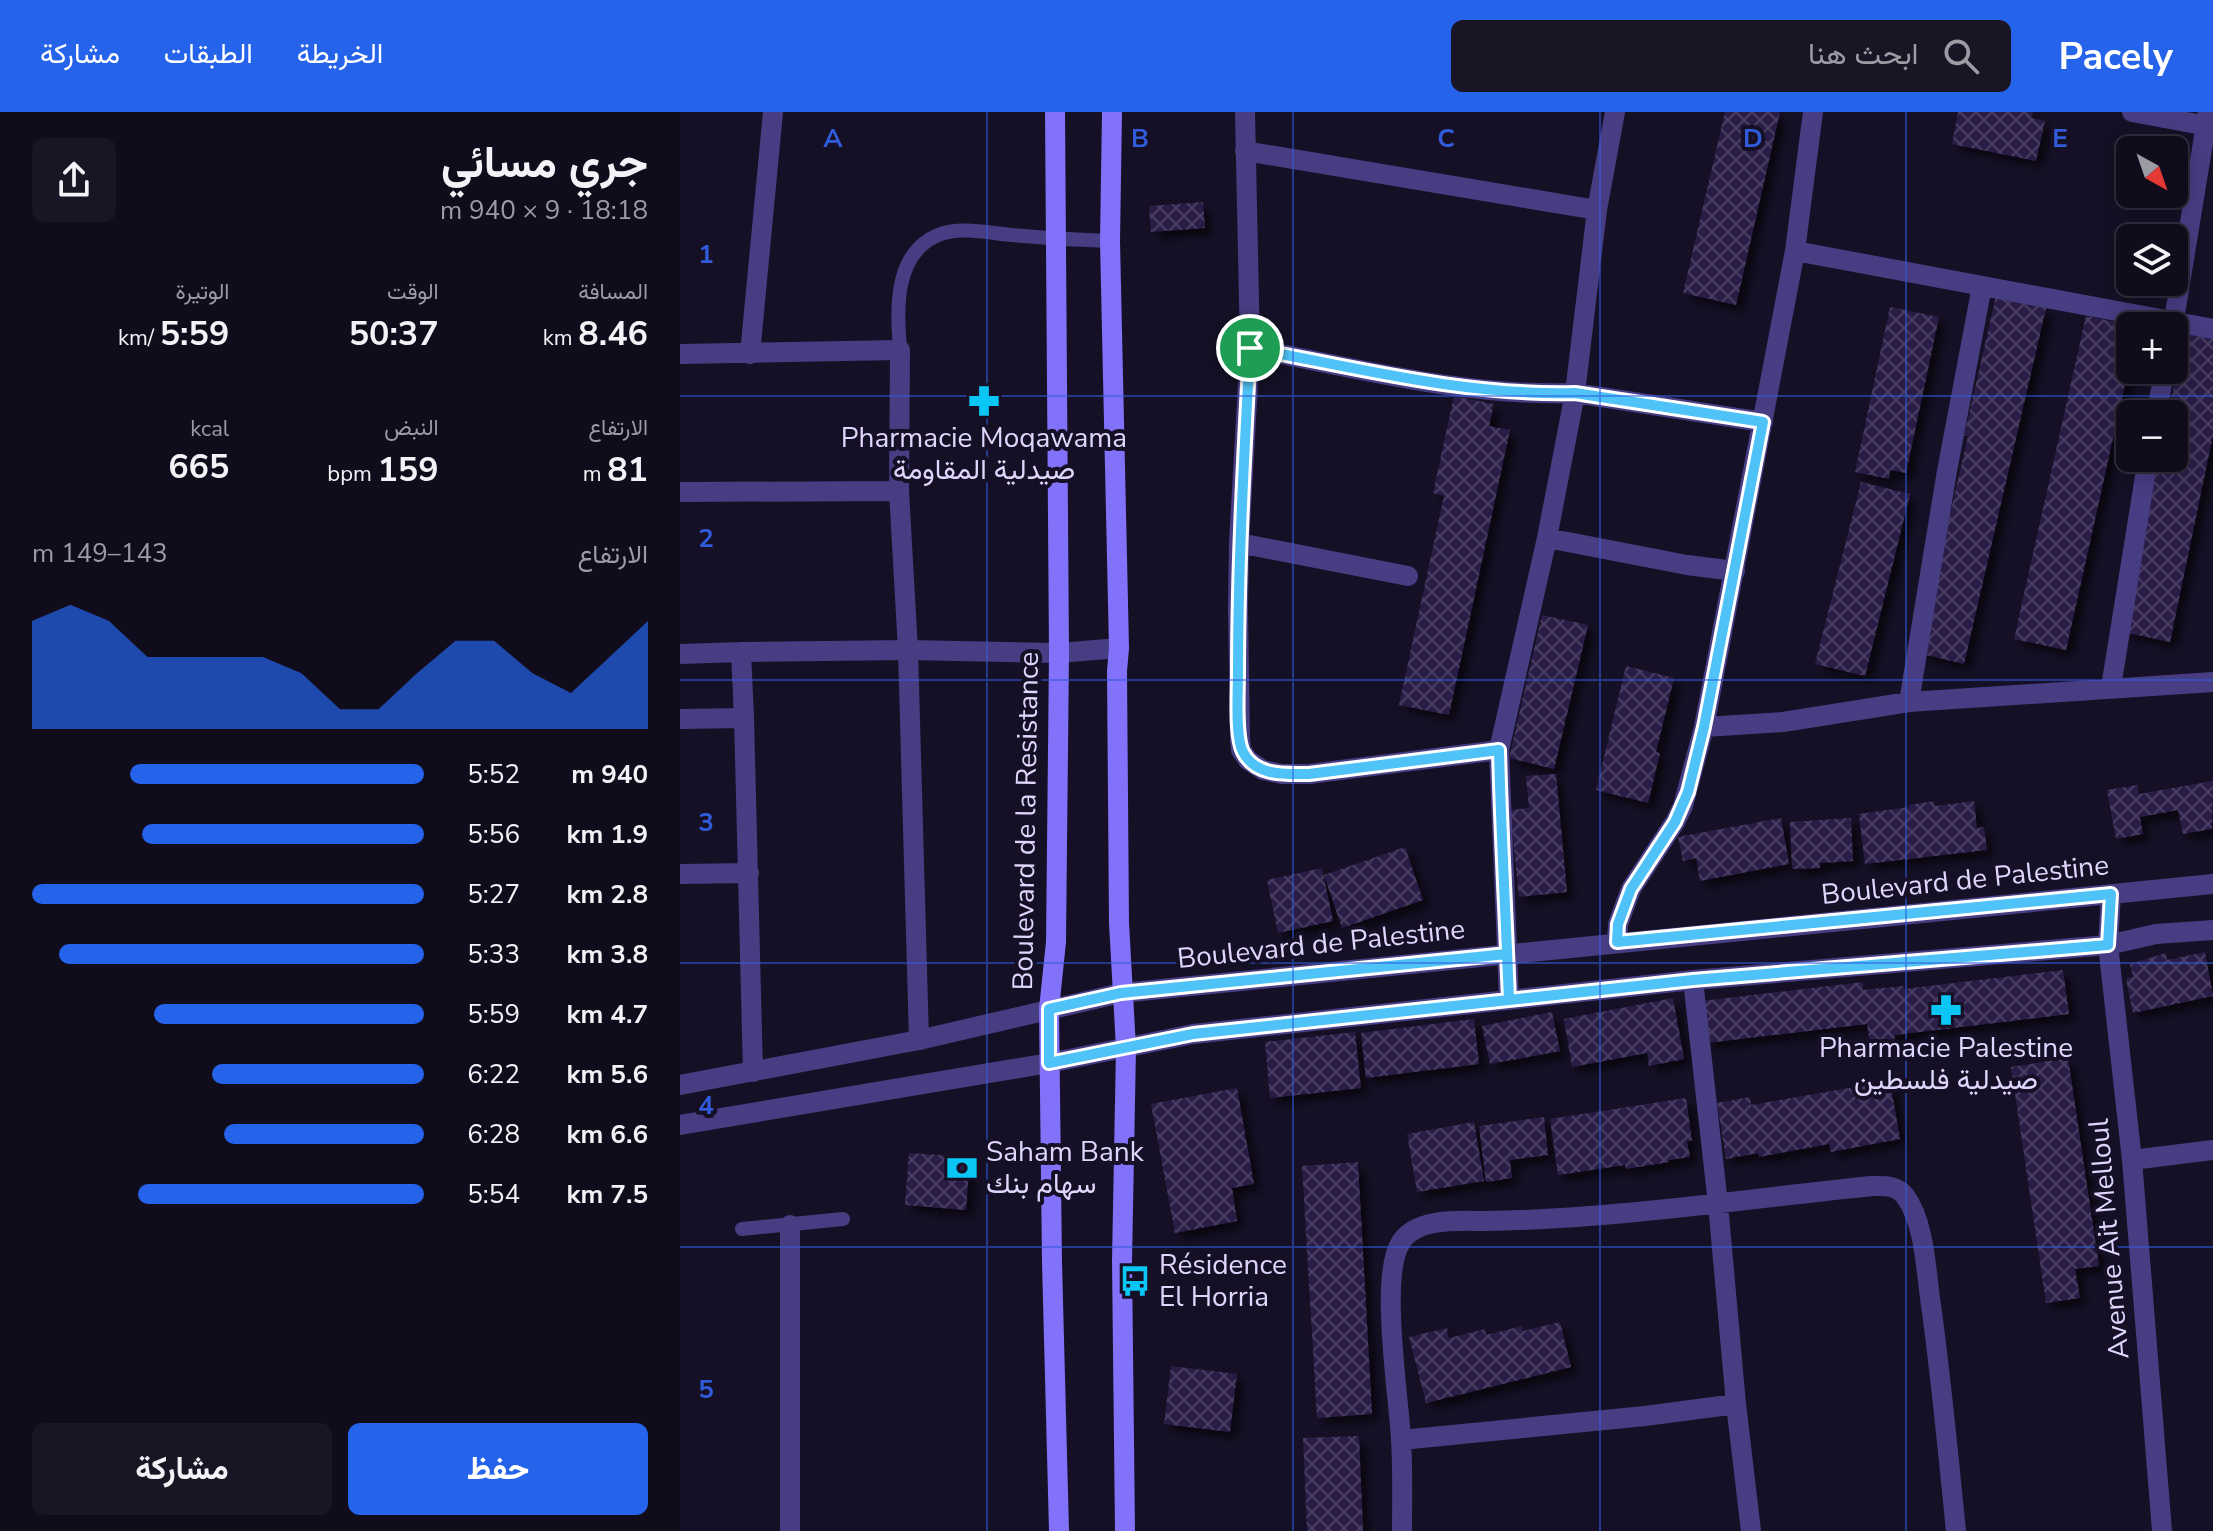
<!DOCTYPE html>
<html lang="ar">
<head>
<meta charset="utf-8">
<style>
  :root { --surface:#100c1c; --page:#191525; --text:#f1f3f6; --muted:#9c9ba3; --line:#302c3b; --accent:#2563eb }
  body { margin:0; font-family:"Nunito Sans",Vazirmatn,sans-serif; background:var(--page); color:var(--text); direction:rtl; height:100vh; display:flex; flex-direction:column; font-size:30px; white-space:nowrap }
  * { box-sizing:border-box; margin:0 }
  p { font-size:26px; color:var(--muted) }
  .icon { flex:none; width:44px; height:44px; fill:none; stroke:currentColor; stroke-width:2; stroke-linecap:round; stroke-linejoin:round }
  .map { position:relative; flex:1; overflow:hidden; direction:ltr }
  .sheet { display:flex; flex-direction:column; background:var(--surface); width:680px }
  .sheet>* { flex:none }
  .needle { width:52px; rotate:140deg }
  .fabs { position:absolute; left:1436px; top:24px; display:grid; gap:16px }
  .fabs a { display:grid; place-items:center; width:72px; height:72px; border-radius:12px; background:var(--surface); box-shadow:0 4px 20px #0003,0 0 0 2px var(--line); font-size:40px }
  .pin { position:absolute; display:grid; place-items:center; width:68px; height:68px; color:#fff; margin:-34px; border:4px solid #fff; border-radius:50%; box-shadow:0 2px 8px #0007 }
  .round { display:grid; place-items:center; flex:none; width:84px; height:84px; border-radius:12px; background:var(--page) }
  .headline { display:flex; align-items:center; justify-content:space-between; height:136px; padding:0 32px }
  h1 { font-size:44px; font-weight:700; line-height:60px }
  .metrics { display:grid; grid-template-columns:repeat(3,1fr); gap:12px; height:136px; padding:8px 32px }
  .metrics div { display:grid; align-content:center }
  .metrics b { font-size:34px; font-weight:700 }
  .metrics small { font-size:22px; font-weight:400 }
  .metrics p { font-size:22px }
  .chart { height:224px; padding:16px 32px }
  .chart p { display:flex; justify-content:space-between }
  .chart svg { width:100%; height:144px; margin-top:8px; fill:var(--accent); opacity:.7 }
  .action { display:flex; gap:16px; margin-top:auto; padding:16px 32px }
  .action a { flex:1; height:92px; border-radius:12px; background:var(--accent); color:#fff; font-size:32px; font-weight:700; line-height:92px; text-align:center }
  .action a+a { background:var(--page); color:var(--text) }
  ul { padding:0 32px; list-style:none; font-size:26px }
  li { display:grid; grid-template-columns:128px 96px 1fr; align-items:center; height:60px }
  li i { height:20px; border-radius:10px; background:var(--accent) }
  header { display:flex; align-items:center; gap:48px; box-sizing:border-box; height:112px; padding:0 40px; background:var(--accent); color:#fff }
  header strong { font-size:38px }
  nav { display:flex; gap:44px; margin-inline-start:auto; font-size:28px }
  .search { width:560px; height:72px; background:var(--page); display:flex; align-items:center; gap:20px; box-sizing:border-box; padding:0 28px; border-radius:12px; color:var(--muted); font-size:30px }
  main { display:flex; flex:1; min-height:0 }
  .map>svg:first-child { display:block }
</style>
</head>
<body>
<header>
<strong>Pacely</strong>
<div class="search"><svg class="icon" aria-label="search" viewBox="0 0 24 24"><circle cx="10" cy="10" r="6"/><path d="M15 15l6 6"/></svg>ابحث هنا</div>
<nav><a>الخريطة</a><a>الطبقات</a><a>مشاركة</a></nav>
</header>
<main>
<div class="map">
<svg width="1533" height="1419" viewBox="0 0 1533 1419">
  <defs>
    <pattern id="building-cross-hatch" width="8" height="8" patternUnits="userSpaceOnUse" patternTransform="scale(2)"><rect width="8" height="8" fill="#291d46"/><path d="M0 0l8 8M0 8l8-8" fill="none" stroke="#483d62"/></pattern>
    <filter id="shadow"><feDropShadow dx="7" dy="7" stdDeviation="4" flood-color="#0009"/></filter>
  </defs>
  <rect width="100%" height="100%" fill="#161026"/>
  <path fill="url(#building-cross-hatch)" filter="url(#shadow)" d="M1045,0H1100L1056,193L1003,181Z
    M1278,0H1353L1351,6L1365,9L1356,49L1272,32Z
    M523,90L525,116L471,120L469,94Z
    M1316,184L1366,196L1284,552L1238,541L1288,324H1284Z
    M1210,195L1259,205L1226,361L1210,358L1209,367L1175,360Z
    M1406,204L1450,213V250L1386,538L1334,527Z
    M1505,221L1533,227V323L1490,530L1443,520L1479,346H1494V302H1488Z
    M774,284L814,292L809,314L830,318L769,603L719,593L764,384L753,381Z
    M1181,370L1230,382L1185,564L1135,552Z
    M862,503L908,513L874,657L829,646Z
    M946,554L994,566L976,640L980,641L968,691L916,678Z
    M876,662L887,780L839,785L830,698L849,696L846,664Z
    M1533,669L1532,717L1503,722L1498,698L1460,705L1463,722L1436,727L1427,678L1457,673L1459,682Z
    M1254,689L1255,694L1294,689L1297,716L1304,715L1307,738L1185,752L1179,702L1229,695V693Z
    M1101,706L1109,752L1020,769L1016,746L1003,749L998,725Z
    M1171,706L1173,749L1140,751V756L1112,757L1110,710Z
    M725,735L743,788L662,816L644,763Z
    M642,756L653,809L598,821L587,768Z
    M1525,840L1533,884L1453,901L1446,867L1453,865L1450,852L1486,841L1487,848Z
    M1383,858L1389,902L1215,923V927L1190,931L1187,912L1027,931L1022,889L1183,870V878L1223,874L1224,877Z
    M993,886L1004,947L969,954L967,941L892,955L884,907Z
    M872,900L880,939L810,952L802,914Z
    M794,907L799,952L686,966L681,921Z
    M675,920L681,976L590,986L585,930Z
    M1388,946L1419,1154L1395,1157L1400,1186L1366,1191L1331,955Z
    M1210,969L1220,1027L1151,1040L1149,1032L1079,1045L1078,1041L1046,1047L1037,991L1070,985L1071,993Z
    M557,976L574,1072L552,1076L557,1109L495,1121L471,992Z
    M1006,986L1012,1029H1007L1010,1045L989,1048V1050L946,1057L945,1053L878,1063L870,1007Z
    M864,1005L868,1043L830,1048L832,1066L806,1070L799,1014Z
    M794,1010L804,1069L737,1080L727,1022Z
    M229,1041L290,1045L286,1098L225,1093Z
    M678,1050L692,1302L637,1306L622,1054Z
    M880,1210L891,1255L746,1291L729,1225L767,1216L769,1226L805,1217L806,1223L842,1214L843,1219Z
    M491,1254L557,1262L550,1320L484,1312Z
    M679,1324L683,1419H627L623,1326Z"/>
  <g fill="none" stroke-linecap="round" stroke-linejoin="round">
    <path stroke="#473d83" stroke-width="14" d="M220,238C217,199 213,142 258,123C280,114 309,121 332,123C365,126 397,128 430,129
      M62,1117L163,1107"/>
    <path stroke="#473d83" stroke-width="20" d="M565,0L570,236L559,431L558,495L560,627L561,638L568,648L583,658L602,662H629L819,638
      M1452,0L1533,15
      M565,39L917,98
      M1115,139L1533,217
      M1493,214L1528,0
      M570,236C676,256 786,285 895,281L1083,310
      M0,242L220,238L219,379L228,538L239,928
      M70,242L93,0
      M1476,302L1485,258
      M0,380L219,379
      M867,426L1007,453L1055,459
      M559,431L728,464
      M0,542L61,540
      M1431,575L1468,346
      M1229,590L1267,359L1302,174
      M64,606L73,960
      M0,607L64,606L61,540L228,538L379,541L439,536
      M1024,615L1103,610L1229,590L1533,570
      M0,762L69,761
      M1431,782L1428,833L1452,1048L1482,1419
      M937,830L938,812L951,777L995,710L1003,694L1024,615L1115,139L1133,0
      M1013,868L1038,1092L1056,1292L1071,1419
      M829,888L819,638L867,426L895,281L917,98L935,0
      M1452,1048L1533,1038
      M721,1328L965,1304L1056,1292
      M110,1419V1113
      M722,1419C722,1389 723,1358 721,1328C719,1285 699,1163 721,1130C737,1105 780,1109 806,1109C935,1107 1064,1087 1192,1074C1205,1074 1217,1073 1225,1084C1244,1109 1246,1156 1250,1186C1261,1263 1268,1341 1276,1419"/>
    <path stroke="#473d83" stroke-width="20" d="M0,973L239,928L441,881L1533,772
      M0,1013L369,951L513,922L1013,868L1428,833L1476,822L1533,818"/>
    <path stroke="#8271f9" stroke-width="20" d="M375,0L379,541L376,830L369,897L372,1150L379,1419
      M432,0L430,129L439,536L437,559L439,811L446,936L442,1149L445,1419"/>
  </g>
  <g fill="none" stroke-linecap="round" stroke-linejoin="round">
    <defs>
      <path id="route" d="M570,236C564,345 558,453 558,561C558,580 555,625 563,640C576,665 606,662 629,662L819,638C821,722 826,805 829,888L513,922L369,951V897L441,881L827,842L829,888L1013,868L1428,833L1431,782L937,830L938,812L951,777L995,710L1008,680L1024,615L1083,310L895,281C786,284 677,256 570,236"/>
    </defs>
    <use href="#route" stroke="#fff" stroke-width="16"/>
    <use href="#route" stroke="#4fc3f7" stroke-width="10"/>
  </g>
  <path fill="none" stroke="#305cdc" stroke-width="2" stroke-opacity="0.55" d="M307,0V1419M613,0V1419M920,0V1419M1226,0V1419M0,284H1533M0,568H1533M0,851H1533M0,1135H1533"/>
  <defs>
    <symbol id="pharmacy-bare" viewBox="-9 -9 18 18"><path d="M-2-6h4v4h4v4h-4v4h-4v-4h-4v-4h4Z" fill="#0ac6f5" stroke="#161026" stroke-width="2.5" paint-order="stroke"/></symbol>
    <symbol id="bank-bare" viewBox="-9 -9 18 18"><path d="M-6-4H6V4H-6ZM0-2.3a2.3 2.3 0 1 0 0 4.6a2.3 2.3 0 1 0 0-4.6Z" fill="#0ac6f5" stroke="#161026" stroke-width="2.5" paint-order="stroke"/></symbol>
    <symbol id="bus-bare" viewBox="-9 -9 18 18"><path d="M-5-6H5V4H4V6H2V4H-2V6H-4V4H-5ZM-3.5-4V0h7V-4ZM-3.5 1.2v1.5H-2V1.2ZM2 1.2v1.5H3.5V1.2Z" fill="#0ac6f5" stroke="#161026" stroke-width="2.5" paint-order="stroke"/></symbol>
  </defs>
  <g fill-rule="evenodd">
    <use href="#pharmacy-bare" x="282" y="267" width="44" height="44"/>
    <use href="#pharmacy-bare" x="1244" y="876" width="44" height="44"/>
    <use href="#bank-bare" x="260" y="1034" width="44" height="44"/>
    <use href="#bus-bare" x="433" y="1147" width="44" height="44"/>
  </g>
  <g text-anchor="middle" dominant-baseline="central" stroke-width="8" stroke-linejoin="round" paint-order="stroke">
    <g font-size="28" fill="#dfd6fd" stroke="#161026">
      <text x="304" y="326">Pharmacie Moqawama<tspan x="304" dy="32">صيدلية المقاومة</tspan></text>
      <text x="1266" y="936">Pharmacie Palestine<tspan x="1266" dy="32">صيدلية فلسطين</tspan></text>
      <text x="306" y="1040" text-anchor="start">Saham Bank<tspan x="306" dy="32">سهام بنك</tspan></text>
      <text x="479" y="1153" text-anchor="start">Résidence<tspan x="479" dy="32">El Horria</tspan></text>
    </g>
    <g font-size="28" fill="#dfd6fd" stroke="#161026">
      <text transform="translate(346 709) rotate(-89)">Boulevard de la Resistance</text>
      <text transform="translate(1285 768) rotate(-6)">Boulevard de Palestine</text>
      <text transform="translate(641 832) rotate(-6)">Boulevard de Palestine</text>
      <text transform="translate(1429 1127) rotate(-95)">Avenue Ait Melloul</text>
    </g>
  </g>
  <g font-size="26" text-anchor="middle" font-weight="bold" fill="#305cdc" stroke="#161026" stroke-width="8" stroke-linejoin="round" paint-order="stroke">
    <text x="153" y="35">A</text>
    <text x="460" y="35">B</text>
    <text x="766" y="35">C</text>
    <text x="1073" y="35">D</text>
    <text x="1380" y="35">E</text>
    <text x="26" y="151">1</text>
    <text x="26" y="435">2</text>
    <text x="26" y="719">3</text>
    <text x="26" y="1002">4</text>
    <text x="26" y="1286">5</text>
  </g>
</svg>
<div class="fabs">
<a><svg class="needle" viewBox="-14 -14 28 28"><path d="M0-13l5 13h-10z" fill="#e53935"/><path d="M0 13l5-13h-10z" fill="#9c9ba3"/></svg></a>
<a><svg class="icon" aria-label="layers" viewBox="0 0 24 24"><path d="M12 4l9 5-9 5-9-5zM3 14l9 5 9-5"/></svg></a>
<a>+</a>
<a>−</a>
</div>
<div class="pin" style="left:570px;top:236px;background:#1e9e55"><svg class="icon" aria-label="arrive" viewBox="0 0 24 24"><path d="M6 21V4h12l-3 4 3 4H6"/></svg></div>
</div>
<section class="sheet">
<div class="headline"><div><h1>جري مسائي</h1><p>18:18 · 9 × 940 m</p></div><a class="round"><svg class="icon" aria-label="share" viewBox="0 0 24 24"><path d="M12 15V3M7 8l5-5 5 5M5 13v7h14v-7"/></svg></a></div>
<div class="metrics">
<div><p>المسافة</p><b>8.46<small> km</small></b></div>
<div><p>الوقت</p><b>50:37</b></div>
<div><p>الوتيرة</p><b>5:59<small> /km</small></b></div>
</div>
<div class="metrics">
<div><p>الارتفاع</p><b>81<small> m</small></b></div>
<div><p>النبض</p><b>159<small> bpm</small></b></div>
<div><p>kcal</p><b>665</b></div>
</div>
<div class="chart"><p><span>الارتفاع</span>143–149 m</p>
<svg viewBox="0 0 160 44" preserveAspectRatio="none"><path d="M0 44V11L10 6L20 11L30 22L40 22L50 22L60 22L70 27L80 38L90 38L100 27L110 17L120 17L130 27L140 33L150 22L160 11V44z"/></svg>
</div>
<ul>
<li><b>940 m</b>5:52<i style="width:75%"></i></li>
<li><b>1.9 km</b>5:56<i style="width:72%"></i></li>
<li><b>2.8 km</b>5:27<i style="width:100%"></i></li>
<li><b>3.8 km</b>5:33<i style="width:93%"></i></li>
<li><b>4.7 km</b>5:59<i style="width:69%"></i></li>
<li><b>5.6 km</b>6:22<i style="width:54%"></i></li>
<li><b>6.6 km</b>6:28<i style="width:51%"></i></li>
<li><b>7.5 km</b>5:54<i style="width:73%"></i></li>
</ul>
<div class="action"><a>حفظ</a><a>مشاركة</a></div>
</section>
</main>
</body>
</html>
